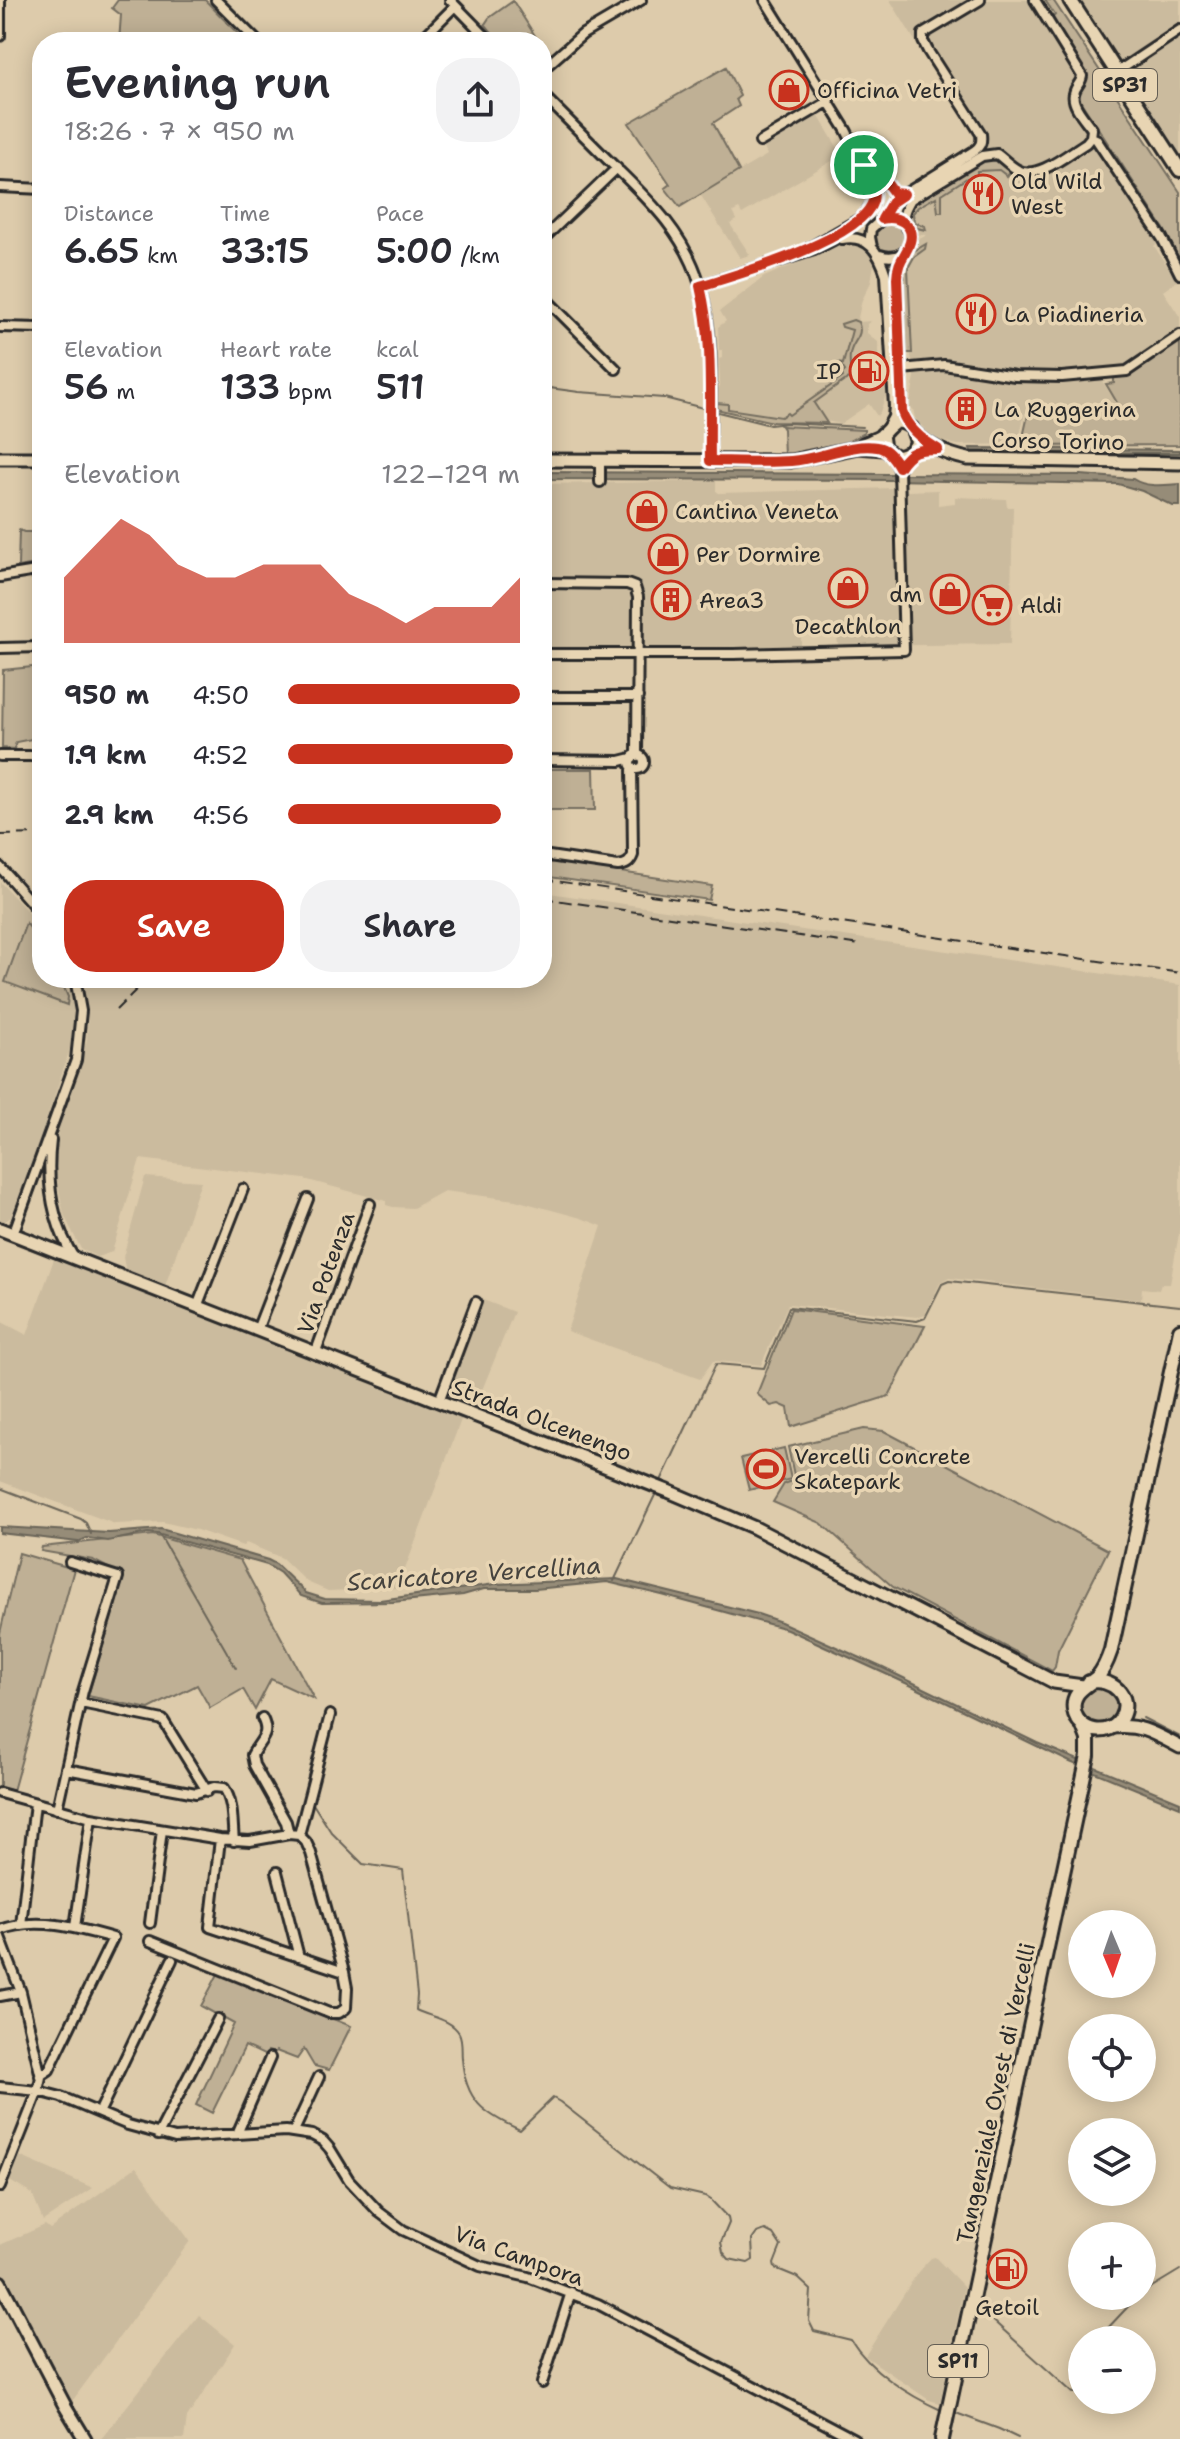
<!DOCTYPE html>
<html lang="en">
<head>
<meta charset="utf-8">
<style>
  :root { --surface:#fff; --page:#f2f2f3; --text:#2b2b33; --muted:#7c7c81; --accent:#c8321e }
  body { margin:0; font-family:"Shantell Sans",sans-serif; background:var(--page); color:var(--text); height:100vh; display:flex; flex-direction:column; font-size:30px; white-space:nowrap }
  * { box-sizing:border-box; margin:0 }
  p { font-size:26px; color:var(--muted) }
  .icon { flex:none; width:44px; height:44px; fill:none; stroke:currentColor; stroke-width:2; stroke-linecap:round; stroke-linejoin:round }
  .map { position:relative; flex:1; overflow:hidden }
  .details { position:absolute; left:32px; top:32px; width:520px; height:956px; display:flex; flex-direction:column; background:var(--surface); border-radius:32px; box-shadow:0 4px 20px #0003 }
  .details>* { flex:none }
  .needle { width:52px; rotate:178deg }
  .controls { position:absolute; left:1068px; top:1910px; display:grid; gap:16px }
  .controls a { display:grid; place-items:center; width:88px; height:88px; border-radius:50%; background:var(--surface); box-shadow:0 4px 20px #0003; font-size:40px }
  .pin { position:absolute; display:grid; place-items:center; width:68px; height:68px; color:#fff; margin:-34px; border:4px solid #fff; border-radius:50%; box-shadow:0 2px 8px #0007 }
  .round { display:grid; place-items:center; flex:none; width:84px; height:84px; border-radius:32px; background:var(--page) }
  .summary { display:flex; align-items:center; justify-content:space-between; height:136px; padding:0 32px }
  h1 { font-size:44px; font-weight:600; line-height:60px }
  .figures { display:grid; grid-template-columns:repeat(3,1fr); gap:12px; height:136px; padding:8px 32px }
  .figures div { display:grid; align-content:center }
  .figures b { font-size:34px; font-weight:600 }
  .figures small { font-size:22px; font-weight:400 }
  .figures p { font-size:22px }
  .chart { height:224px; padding:16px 32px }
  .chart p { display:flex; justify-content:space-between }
  .chart svg { width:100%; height:144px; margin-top:8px; fill:var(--accent); opacity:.7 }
  .button { display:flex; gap:16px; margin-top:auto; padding:16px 32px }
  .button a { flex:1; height:92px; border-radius:32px; background:var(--accent); color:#fff; font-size:32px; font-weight:600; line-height:92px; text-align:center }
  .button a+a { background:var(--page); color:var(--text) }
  ul { padding:0 32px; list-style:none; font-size:26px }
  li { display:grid; grid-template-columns:128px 96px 1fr; align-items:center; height:60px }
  li i { height:20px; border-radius:10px; background:var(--accent) }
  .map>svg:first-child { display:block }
</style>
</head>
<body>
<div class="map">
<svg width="1180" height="2439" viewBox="0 0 1180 2439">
  <rect width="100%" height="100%" fill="#ddcbab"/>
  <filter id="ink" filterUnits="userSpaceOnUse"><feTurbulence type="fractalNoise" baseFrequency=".0125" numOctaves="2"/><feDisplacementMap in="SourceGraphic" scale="16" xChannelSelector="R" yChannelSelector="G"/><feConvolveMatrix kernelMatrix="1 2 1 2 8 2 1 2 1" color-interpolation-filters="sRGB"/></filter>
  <g filter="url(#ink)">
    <path fill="#cbbb9e" d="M890,0H1045L1056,16L1046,22L1076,70V80L1068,92L1069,100L1159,242L1154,246L1177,281L1163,291L1180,317V329L1127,365V367L1100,370V378L1120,409L1025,413L1018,444L958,445L933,439L915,418L913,409L909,408L915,377L903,314L900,272L914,242L927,235L914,234L915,228L925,230L914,222L912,213L918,207L937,197L938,211L942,212V194L977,171L1010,172L977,142Z
      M1079,0H1180V159Z
      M818,115L842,155L742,214L739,209L733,212L737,220L730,224L750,255L740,258L700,194L767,155L764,148Z
      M853,242L863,246L869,251L874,264L871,282L862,300L857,322H842V327L852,330L843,365L846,371L844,377L788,416L781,417L727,409L717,403L716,407L714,389L720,387L719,359L722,358V350H719L718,327L726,321L720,311L764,277L844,243Z
      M871,321L867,324V333L878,342L879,363L889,374V386L880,412L877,416L869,404L840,424L826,421L814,403L850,377L851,350L860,335L861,329L858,322Z
      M716,481V491L719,493L894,488L908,491L938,490V505L955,503V497L1006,499L1007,507H1013L1010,644L838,646L837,635H801V646L542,648V484Z
      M0,882L42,927V978H69L74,1008L70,1049L32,1163L11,1217L4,1222H0Z
      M542,892L1180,985V1228L1170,1284H1161L1159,1290L1142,1288L1141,1300L949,1278L940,1283L925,1314L917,1317L788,1304L761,1365L713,1361L700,1379L567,1331L602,1226L581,1218L515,1200L444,1191L413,1208L393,1207L386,1205V1201L304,1179L140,1159L112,1252L97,1257L81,1249L64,1215L55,1170L57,1136L60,1122L82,1061L87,1038L88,1012L82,978H542Z
      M145,1177L201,1181L164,1289L126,1273L123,1257Z
      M54,1259L462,1417L398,1588L328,1591L307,1582L282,1558L246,1543L243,1546L197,1530L163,1522L115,1524L0,1481V1321L27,1335Z
      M483,1300L514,1312L475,1407L448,1395Z
      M17,2155L93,2188L43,2221L32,2194L8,2180Z
      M136,2167L190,2241L70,2404L0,2272V2245L45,2225L50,2229Z
      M935,2257L964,2287L940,2403L929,2400L865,2356L918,2272L931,2258Z
      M199,2315L235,2344L187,2418L184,2439H101Z"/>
    <path fill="#bfb095" stroke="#756e60" stroke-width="2" d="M118,0H205L246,42H119L121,15L112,8Z
      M1045,0H1053L1180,192V261L1164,229L1077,96L1087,79L1051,19L1055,15Z
      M513,1L539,42H500L485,24L489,18Z
      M726,67L740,96L736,99L739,106L713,123L739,171L680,207L665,188L670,184L629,123Z
      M987,158L996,159L1011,171L1007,176L999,170L977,171V177L967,178L942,194V212H938L936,197L918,207L913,213L914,222L925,226L926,230C915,228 910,226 908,215L914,202Z
      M875 238a15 15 0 1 1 30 0a15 15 0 1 1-30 0Z
      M926,244L925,249L914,257L908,268L912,353H906L902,272L909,254Z
      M853,320L858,322C865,337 851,341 850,355C849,362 851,370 850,377L814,403L827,423L773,422L716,409L717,403L728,404V409L781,417L787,413L789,415L843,377L842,374L845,371L841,365L836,366L838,363L843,364L852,330L842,327L841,324Z
      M1180,338V445L1021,446L1028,415L1122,411L1106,384L1114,383V375Z
      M781,426L864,430V433L842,445L784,456L783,429Z
      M19,530L24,532H42V563L18,567Z
      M42,666V737L16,742L14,749L2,748L3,670Z
      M542,769H594L595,810H542Z
      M542,860L712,886L709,900L542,876Z
      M26,923L42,942V978H60L68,997L67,1005L5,982Z
      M791,1309L925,1326L889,1396L791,1427L788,1408L779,1404L771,1406L757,1394Z
      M864,1429L884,1431L1108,1550L1058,1650L1055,1667L1052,1671L893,1587L821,1523L773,1502L784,1484L795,1480L788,1447Z
      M784,1448L791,1479L749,1490L741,1458Z
      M153,1535L240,1560L314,1699L271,1679L255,1710L243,1689L210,1708L197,1685L149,1709L88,1696L124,1576L93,1560L41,1551L42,1547Z
      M19,1553L74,1569L13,1791L0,1787V1633Z
      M1081 1705a18 18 0 1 1 36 0a18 18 0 1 1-36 0Z
      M218,1974L351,2026L329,2070L314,2066L304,2049L297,2059L276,2051L274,2053L268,2051L266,2056L245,2046L212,2113L196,2105L234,2024L201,2006Z"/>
    <path fill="#968c78" stroke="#6b6559" stroke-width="2" d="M970,448L1180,450V453H989L971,452Z
      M542,472L1081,475L1133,479C1147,488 1164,485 1180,484V506H1173L1142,491L1118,484L890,480L542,479Z
      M0,1527L109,1533L161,1529L268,1560L276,1564L306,1593L325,1599L380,1600L495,1584L617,1579L758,1614L781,1622L883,1668L1037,1743L1180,1802V1807L1070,1762L910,1685L787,1629L662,1595L607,1582L535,1589H484L463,1595L393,1602L322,1603L301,1596L280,1573L267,1565L157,1534L148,1533L108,1541L87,1538L78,1542L0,1533Z"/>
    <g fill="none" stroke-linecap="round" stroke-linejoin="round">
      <path stroke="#6b6559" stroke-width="2" d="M542,387L579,392L664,398L707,409
        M714,411L770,425L788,423L862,427
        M660,1483L716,1364L764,1368L789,1307L917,1321L925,1318L942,1284L949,1281L1180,1306
        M0,1488L81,1519L86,1523L91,1534
        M159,1534L236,1668
        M614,1581L656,1493
        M1143,1718L1180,1737
        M313,1804L331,1832L363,1864L403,1870L417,1995L416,2010C430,2017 451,2019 459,2033C463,2040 461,2051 462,2058C465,2101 484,2114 520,2130L553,2098L560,2102L670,2188L705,2196L711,2200L728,2218L729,2223L721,2242L723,2252L729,2259L748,2263L753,2260L752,2240L757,2233L765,2230L773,2234L781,2246L774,2264L775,2268L797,2277L811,2290L809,2321L814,2331L851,2340C870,2371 908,2395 941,2410
        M1142,2293L1180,2270
        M978,2307L1073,2393H1077L1082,2384
        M1100,2340L1106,2330L1138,2296
        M956,2413L999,2429L1018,2438"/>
      <defs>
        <path id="street" d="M216,0L258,42
          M450,0L491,42
          M765,0L846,130L868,174L874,193L873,202L863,217L797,255
          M1035,0L1082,76C1081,84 1075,86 1074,94C1071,105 1086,120 1092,129L1091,137L1096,139L1162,238L1180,274
          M0,36V0
          M419,42L455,6
          M542,70L583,34L641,0
          M1117,72L1180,30
          M542,94C565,117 588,140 611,163C648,199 685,233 700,285C716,341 710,402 710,461
          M760,142L828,102
          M867,163L875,167L894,193L903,194
          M0,187L42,189
          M842,239C869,234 879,253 886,275L894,406L893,417L888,426
          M542,240L617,168
          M872,247L870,237L871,229L882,219L892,202L974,151C981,146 982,142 981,134L928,51L923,41V34L980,0
          M903,253L897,268V278L902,412L907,424
          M880,255C895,260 913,253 910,234C910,230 906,227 904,223C902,214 907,206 911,199L982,156L997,154C1004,159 1010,166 1018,170C1037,181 1069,153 1086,143L1091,137
          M700,286L814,250L849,232
          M542,295L616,369
          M0,327L41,328
          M901,369L944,365L1015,376L1062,377L1127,371L1180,335
          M600,482V460
          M0,577L42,570
          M542,583L627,584L635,587L638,597L637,756
          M0,648L42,647
          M542,654H734L904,650L899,469L893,456
          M542,697H638
          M630 762a7 7 0 1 1 14 0a7 7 0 1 1-14 0Z
          M0,756H42
          M542,760L620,761L632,758
          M542,855L618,866C626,865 630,863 633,855L632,767
          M0,867L42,915
          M51,1140C46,1181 52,1222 74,1258
          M13,1234L76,1060L81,1011L75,978
          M197,1307L243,1189
          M257,1330L308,1199
          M315,1354L370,1204
          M439,1401L476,1302
          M81,1703L163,1720L207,1791
          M262,1718C271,1736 260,1739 252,1755L254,1765L286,1822L289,1834
          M66,1769L196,1793L214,1787L224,1788C234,1803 232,1823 234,1841
          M0,1793L91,1818L220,1839L250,1841L289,1834L299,1835L306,1842L311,1853L344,1972L347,1988L346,2008L339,2013H329L150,1941
          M57,1809L83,1691L118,1577L70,1562
          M299,1835L330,1715
          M220,1839L210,1927L344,1972
          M277,1872L299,1957
          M150,1923L162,1830
          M21,1925L35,1803
          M75,1927L91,1818
          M0,1930C36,1916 78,1928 113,1938L49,2070L40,2076
          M0,1937L21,1992L41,2077L38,2091L0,2187
          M0,1996L21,1992
          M0,2087L38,2091L61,2097L128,2125L175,2138L286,2131L312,2135L323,2141L330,2149L349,2180L379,2212L403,2230L480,2266L528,2277L598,2304L854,2439
          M99,2113L172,1960
          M294,2131L319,2077
          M237,2134L270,2058
          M158,2135L218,2019
          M542,2383L571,2292"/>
        <path id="secondary" d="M915,433C929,447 949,455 968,459L1180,463
          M863,444C869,441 878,439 883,434C893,423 897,417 912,428L917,443L910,453L897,457L884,449L882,434
          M0,458H42
          M542,460L791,461L858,447L884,449
          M0,1229L668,1491L755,1528L1054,1682L1083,1686
          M1113,1727C1141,1724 1155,1734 1180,1747
          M0,2282L65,2406L85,2439"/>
        <path id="primary" d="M1070,0L1180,170
          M1089,1682C1111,1677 1133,1696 1121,1718C1110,1738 1078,1733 1074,1710C1071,1692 1086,1687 1097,1677C1104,1670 1108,1659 1111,1650L1180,1330
          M942,2439L1088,1756V1739L1083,1726"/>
      </defs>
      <use href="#street" stroke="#2b2b2b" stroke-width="14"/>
      <use href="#secondary" stroke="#2b2b2b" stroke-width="17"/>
      <use href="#primary" stroke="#2b2b2b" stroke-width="18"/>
      <use href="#street" stroke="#e8d5b3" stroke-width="8"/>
      <use href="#secondary" stroke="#e8d5b3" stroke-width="11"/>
      <use href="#primary" stroke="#e8d5b3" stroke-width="12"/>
      <path stroke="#2b2b2b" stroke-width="2" stroke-dasharray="12 6" stroke-linecap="butt" d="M0,835L42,834
        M542,879L1180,973
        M542,898L860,945
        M116,1010L148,978"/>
    </g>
  </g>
  <g fill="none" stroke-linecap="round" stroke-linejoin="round" filter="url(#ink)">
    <defs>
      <path id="route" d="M859,155L875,167L894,193L904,194L892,202L882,219C897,215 915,224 910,242C906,257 898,258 897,278L902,412C908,429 922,440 938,449C918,449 910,450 899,467C894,458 887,448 877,447C848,443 820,459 791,461C765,463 737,461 710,461C709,402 714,344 700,286C737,275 862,239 873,201C877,185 865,169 859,155Z"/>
    </defs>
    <use href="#route" stroke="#fff" stroke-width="16"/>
    <use href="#route" stroke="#c8321e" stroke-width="10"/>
  </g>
  <defs>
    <symbol id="shop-ring" viewBox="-11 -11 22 22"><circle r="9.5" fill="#e8d5b3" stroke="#c8321e" stroke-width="1.5"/><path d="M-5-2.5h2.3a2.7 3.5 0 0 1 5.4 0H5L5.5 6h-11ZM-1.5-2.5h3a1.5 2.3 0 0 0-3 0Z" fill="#c8321e"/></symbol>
    <symbol id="restaurant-ring" viewBox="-11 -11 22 22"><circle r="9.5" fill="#e8d5b3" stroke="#c8321e" stroke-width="1.5"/><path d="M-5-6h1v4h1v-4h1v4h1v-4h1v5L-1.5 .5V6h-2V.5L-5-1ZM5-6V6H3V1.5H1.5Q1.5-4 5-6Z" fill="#c8321e"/></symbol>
    <symbol id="fuel-ring" viewBox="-11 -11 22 22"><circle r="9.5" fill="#e8d5b3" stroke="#c8321e" stroke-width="1.5"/><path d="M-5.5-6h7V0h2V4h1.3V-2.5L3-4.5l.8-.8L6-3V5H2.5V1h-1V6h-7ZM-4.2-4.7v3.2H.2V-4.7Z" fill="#c8321e"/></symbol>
    <symbol id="building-ring" viewBox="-11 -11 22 22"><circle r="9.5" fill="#e8d5b3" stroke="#c8321e" stroke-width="1.5"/><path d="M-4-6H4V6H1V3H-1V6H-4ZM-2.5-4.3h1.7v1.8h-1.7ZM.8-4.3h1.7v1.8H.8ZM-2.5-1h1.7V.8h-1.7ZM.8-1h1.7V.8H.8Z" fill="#c8321e"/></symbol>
    <symbol id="supermarket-ring" viewBox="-11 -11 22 22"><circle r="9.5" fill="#e8d5b3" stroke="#c8321e" stroke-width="1.5"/><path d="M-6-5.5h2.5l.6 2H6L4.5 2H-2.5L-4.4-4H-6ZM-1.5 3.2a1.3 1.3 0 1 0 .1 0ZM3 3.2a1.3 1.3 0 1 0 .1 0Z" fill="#c8321e"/></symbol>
    <symbol id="stadium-ring" viewBox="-11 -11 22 22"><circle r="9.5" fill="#e8d5b3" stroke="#c8321e" stroke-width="1.5"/><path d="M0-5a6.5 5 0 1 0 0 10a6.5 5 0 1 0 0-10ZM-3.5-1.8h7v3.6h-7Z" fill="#c8321e"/></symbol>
  </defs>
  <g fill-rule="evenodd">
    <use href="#shop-ring" x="767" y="68" width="44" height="44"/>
    <use href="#restaurant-ring" x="961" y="172" width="44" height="44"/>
    <use href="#restaurant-ring" x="954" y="292" width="44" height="44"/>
    <use href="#fuel-ring" x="847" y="349" width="44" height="44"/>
    <use href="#building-ring" x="944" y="387" width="44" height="44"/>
    <use href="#shop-ring" x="625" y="489" width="44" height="44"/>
    <use href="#shop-ring" x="646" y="532" width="44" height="44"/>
    <use href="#shop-ring" x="826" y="566" width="44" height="44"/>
    <use href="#shop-ring" x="928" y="572" width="44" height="44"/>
    <use href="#building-ring" x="649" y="578" width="44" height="44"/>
    <use href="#supermarket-ring" x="970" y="583" width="44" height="44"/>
    <use href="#stadium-ring" x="744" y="1447" width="44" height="44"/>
    <use href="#fuel-ring" x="985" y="2247" width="44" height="44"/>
  </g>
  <g text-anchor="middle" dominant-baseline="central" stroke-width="7" stroke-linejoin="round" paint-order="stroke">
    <g fill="#e8d5b3" stroke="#645e54" stroke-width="2">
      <rect x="1093" y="69" width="64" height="32" rx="6"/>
      <rect x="928" y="2345" width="60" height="32" rx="6"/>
    </g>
    <g font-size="20" font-weight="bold" fill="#2b2b2b">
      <text x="1125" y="85">SP31</text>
      <text x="958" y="2361">SP11</text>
    </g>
    <g font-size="22" fill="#2b2b2b" stroke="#e8d5b3" text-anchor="start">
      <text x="817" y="90">Officina Vetri</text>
      <text x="1011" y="181">Old Wild<tspan x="1011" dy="25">West</tspan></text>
      <text x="1004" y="314">La Piadineria</text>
      <text x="841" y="371" text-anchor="end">IP</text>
      <text x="994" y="409">La Ruggerina</text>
      <text x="675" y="511">Cantina Veneta</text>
      <text x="696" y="554">Per Dormire</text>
      <text x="922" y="594" text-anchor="end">dm</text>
      <text x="699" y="600">Area3</text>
      <text x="1020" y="605">Aldi</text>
      <text x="848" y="626" text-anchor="middle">Decathlon</text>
      <text x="794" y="1456">Vercelli Concrete<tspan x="794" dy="25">Skatepark</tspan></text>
      <text x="1007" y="2307" text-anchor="middle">Getoil</text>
    </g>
    <g font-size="22" fill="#2b2b2b" stroke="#e8d5b3">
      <text transform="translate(1058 441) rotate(1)">Corso Torino</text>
      <text transform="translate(326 1273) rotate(-70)">Via Potenza</text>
      <text transform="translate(542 1420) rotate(21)">Strada Olcenengo</text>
      <text transform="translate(996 2093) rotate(-78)">Tangenziale Ovest di Vercelli</text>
      <text transform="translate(519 2256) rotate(20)">Via Campora</text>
    </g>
    <g font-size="24" font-style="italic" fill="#46433e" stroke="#e8d5b3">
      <text transform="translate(474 1574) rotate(-4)">Scaricatore Vercellina</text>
    </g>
  </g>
</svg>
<div class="controls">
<a><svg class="needle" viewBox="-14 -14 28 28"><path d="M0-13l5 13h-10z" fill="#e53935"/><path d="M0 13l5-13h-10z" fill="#7c7c81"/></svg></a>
<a><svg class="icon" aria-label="locate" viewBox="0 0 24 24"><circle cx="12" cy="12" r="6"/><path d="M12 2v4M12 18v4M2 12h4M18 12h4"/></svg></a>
<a><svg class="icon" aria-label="layers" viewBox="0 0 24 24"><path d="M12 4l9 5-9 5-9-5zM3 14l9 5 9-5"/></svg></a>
<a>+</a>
<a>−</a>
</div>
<div class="pin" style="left:864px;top:165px;background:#1e9e55"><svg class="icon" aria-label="arrive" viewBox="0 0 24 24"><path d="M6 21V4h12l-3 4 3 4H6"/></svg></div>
<section class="details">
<div class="summary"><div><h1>Evening run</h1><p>18:26 · 7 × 950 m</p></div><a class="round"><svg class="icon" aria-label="share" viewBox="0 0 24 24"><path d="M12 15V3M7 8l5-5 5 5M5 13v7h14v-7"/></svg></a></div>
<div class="figures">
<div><p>Distance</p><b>6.65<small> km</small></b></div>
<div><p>Time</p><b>33:15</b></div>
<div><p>Pace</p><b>5:00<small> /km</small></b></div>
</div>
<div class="figures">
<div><p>Elevation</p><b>56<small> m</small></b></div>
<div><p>Heart rate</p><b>133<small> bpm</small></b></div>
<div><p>kcal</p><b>511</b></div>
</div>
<div class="chart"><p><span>Elevation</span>122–129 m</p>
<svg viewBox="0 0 160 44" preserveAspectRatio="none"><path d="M0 44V24L10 15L20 6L30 11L40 20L50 24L60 24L70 20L80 20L90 20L100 29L110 33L120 38L130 33L140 33L150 33L160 24V44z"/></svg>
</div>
<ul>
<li><b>950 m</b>4:50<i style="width:100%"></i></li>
<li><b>1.9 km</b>4:52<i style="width:97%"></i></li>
<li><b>2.9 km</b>4:56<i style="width:92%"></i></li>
</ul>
<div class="button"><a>Save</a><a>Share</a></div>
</section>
</div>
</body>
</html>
